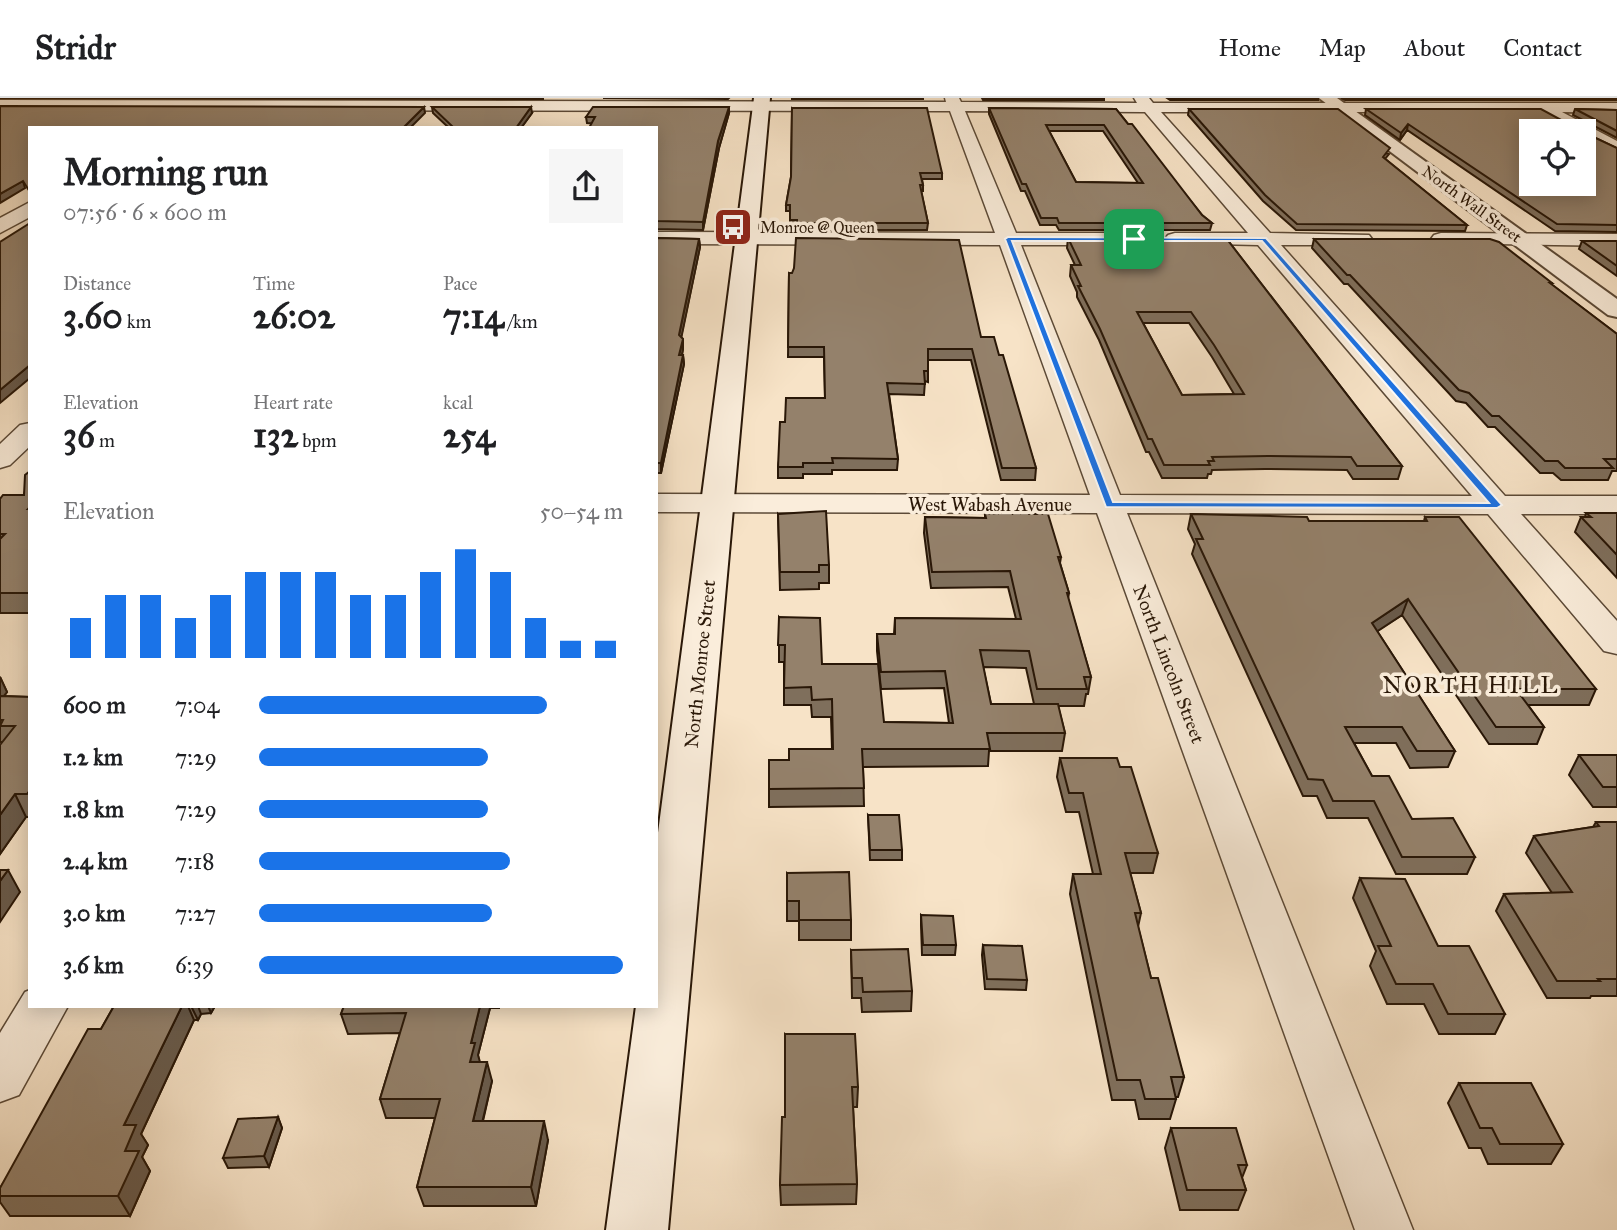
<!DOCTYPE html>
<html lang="en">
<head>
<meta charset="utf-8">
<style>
  :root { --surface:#fff; --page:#f6f6f6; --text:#202124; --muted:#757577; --line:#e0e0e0; --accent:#1a73e8 }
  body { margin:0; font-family:"IM FELL Great Primer",serif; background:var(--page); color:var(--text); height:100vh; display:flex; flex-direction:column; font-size:26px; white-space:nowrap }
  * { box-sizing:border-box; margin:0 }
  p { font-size:23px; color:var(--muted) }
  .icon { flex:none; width:38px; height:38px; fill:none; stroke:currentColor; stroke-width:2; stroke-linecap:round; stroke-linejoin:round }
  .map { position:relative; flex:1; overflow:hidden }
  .side { position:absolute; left:28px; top:28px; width:630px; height:882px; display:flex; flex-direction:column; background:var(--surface); border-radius:0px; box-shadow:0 4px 18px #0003 }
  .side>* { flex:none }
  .buttons { position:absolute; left:1519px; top:21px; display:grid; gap:14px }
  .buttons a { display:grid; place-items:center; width:77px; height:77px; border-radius:0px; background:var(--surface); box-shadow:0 4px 18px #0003; font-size:35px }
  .pin { position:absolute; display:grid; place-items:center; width:60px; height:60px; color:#fff; margin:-30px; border-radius:14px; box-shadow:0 4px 10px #0006 }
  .round { display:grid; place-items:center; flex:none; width:74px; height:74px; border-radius:0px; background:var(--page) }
  .overview { display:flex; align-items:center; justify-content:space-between; height:119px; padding:0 35px }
  h1 { font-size:38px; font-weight:700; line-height:52px }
  .metrics { display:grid; grid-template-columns:repeat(3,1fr); gap:10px; height:119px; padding:7px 35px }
  .metrics div { display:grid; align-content:center }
  .metrics b { font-size:35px; font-weight:700 }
  .metrics small { font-size:19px; font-weight:400 }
  .metrics p { font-size:19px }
  .chart { height:196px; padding:14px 35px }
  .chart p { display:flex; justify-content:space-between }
  .chart svg { width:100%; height:126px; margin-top:7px; stroke:var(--accent); stroke-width:6 }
  ul { padding:0 35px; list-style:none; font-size:23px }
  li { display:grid; grid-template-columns:112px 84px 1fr; align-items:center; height:52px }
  li i { height:18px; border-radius:9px; background:var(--accent) }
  header { display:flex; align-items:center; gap:42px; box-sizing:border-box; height:98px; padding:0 35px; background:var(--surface); border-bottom:2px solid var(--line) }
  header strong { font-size:33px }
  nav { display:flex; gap:38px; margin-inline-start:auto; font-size:24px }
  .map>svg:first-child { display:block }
</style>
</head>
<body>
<header>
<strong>Stridr</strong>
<nav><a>Home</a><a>Map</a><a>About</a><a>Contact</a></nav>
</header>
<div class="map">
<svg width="1617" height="1132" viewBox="0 0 1617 1132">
  <rect width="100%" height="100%" fill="#f7e3c7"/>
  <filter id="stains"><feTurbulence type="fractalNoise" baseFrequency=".00286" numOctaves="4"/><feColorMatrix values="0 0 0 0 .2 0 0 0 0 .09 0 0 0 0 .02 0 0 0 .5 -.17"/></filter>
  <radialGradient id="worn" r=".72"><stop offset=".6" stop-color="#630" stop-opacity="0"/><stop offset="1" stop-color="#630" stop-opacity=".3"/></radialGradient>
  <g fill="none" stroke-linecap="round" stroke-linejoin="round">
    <defs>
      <path id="minor" d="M945,0H959L961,4L1137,5L1134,0H1149L1153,5H1617V15L1562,14L1617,43V55L1584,39V33H1573L1540,14H1161L1270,135L1369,137L1372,141L1369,145L1362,147H1281L1505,398H1617V416H1521L1617,523V556L1604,553L1488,416L1127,415L1413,1132H1355L1097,415L656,414V396L1090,397L1000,147L656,146V134L995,135L950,13L0,12V2L946,4ZM965,13L1145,14L1248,135H1175L1168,137L1165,141L1168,145L1258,147L1472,398L1120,397L1021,147H1117L1124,145L1127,141L1124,137L1117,135H1016Z
        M30,104V119L0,135V120Z
        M1441,135L1617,136V148L1434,145L1431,141L1434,137Z
        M30,325V348L10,367L0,370V346L20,327Z
        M30,892V908H68L19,997L0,1004V935L25,894Z"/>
      <path id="tertiary" d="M1319,0H1337L1617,201V219L1608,217Z"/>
      <path id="secondary" d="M754,0H770L668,1132H606L636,908H656V750Z"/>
    </defs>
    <use href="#minor" stroke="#5c4a37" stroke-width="3"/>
    <use href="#tertiary" stroke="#5c4a37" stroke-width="4"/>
    <use href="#secondary" stroke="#291707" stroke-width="4"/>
    <use href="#minor" fill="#faeddb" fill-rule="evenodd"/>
    <use href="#tertiary" fill="#faeddb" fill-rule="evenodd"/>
    <use href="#secondary" fill="#faeddb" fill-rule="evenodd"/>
  </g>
  <path fill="#7f6f5c" stroke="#291707" stroke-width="2" fill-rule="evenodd" d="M0,0H543V1Z
    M603,0H729L728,1Z
    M792,0H923V1H792Z
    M982,0H1104V2H983Z
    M1167,0H1318V2H1170Z
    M1341,0H1617V2H1345Z
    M432,9L532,15L521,30H449L433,15Z
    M792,10L942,75V81H922L923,87V93H921L928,125L927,132H797V129H790V113H786V107L791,79Z
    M989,10L1116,11L1202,117L1212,125L1210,132H1059L1056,127H1040L1025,93H1021L989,16ZM1049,33H1103L1138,85L1076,84Z
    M1189,11L1389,56L1385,61L1467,127L1465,133L1296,132L1263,103L1188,17Z
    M1366,11L1585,35L1617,50V134L1555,133L1407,32L1400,42L1365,17Z
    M1575,11L1617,12V40L1573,17Z
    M729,15L719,50L703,132L656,131V30L587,25L586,19Z
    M656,140L699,141L700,149L681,239L683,241V251L682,257H683L684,266L661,375H656Z
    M1068,140H1226L1402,368L1398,381H1353L1347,372L1265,371L1212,372L1211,376H1208L1207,380H1162L1149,354H1146L1099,242L1077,199V194L1070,178L1071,167H1075L1067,150ZM1143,225H1189L1212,259L1234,296L1182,297Z
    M1314,141L1552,185V187L1617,236V373H1612L1608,382H1561L1553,375H1540L1495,329H1488L1466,305L1456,303L1348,186H1344L1312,150Z
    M1582,143H1617V178L1579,151Z
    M789,175L981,239L999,257L1036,370L1035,382H1001L971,262H928V284L925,283L924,297L889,296L898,361L897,372H832V376H803V380H778V369L785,324L825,300L824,259H788Z
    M30,373V515H0V401L24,397Z
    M1586,415H1617V480L1575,434L1581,419H1585Z
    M778,416L829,467V485H819V491L780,492Z
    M985,416L1061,459L1060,465L1069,495L1068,501L1091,579L1088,596H1086L1084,608H1058L1065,635L1062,653H989L988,668L863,669L864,708L769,709V691L789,662L832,651L831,619H812L811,607H784V564H779V519L822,566L884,624L949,625L944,590L881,591L877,553V536H894L895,520L1016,521L1008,489L931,490L924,435L925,419L985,420ZM983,569L1026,570L1034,606H991Z
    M1191,416L1309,423H1424L1425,419L1596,591L1589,607H1528L1544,629L1537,646H1489L1402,517L1377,533L1455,653L1448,669L1410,670L1396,645H1354L1372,678L1412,721L1475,759L1467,776H1396L1368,720H1327L1317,698H1303L1192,456L1195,446L1188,431Z
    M0,579L7,594L4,598L30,599V719H26L0,756L3,644H0Z
    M1579,657H1617V709H1593L1569,677Z
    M1060,660L1120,669L1158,755L1153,775H1130L1141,815L1138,829L1151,880L1184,979L1178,999H1176V1001L1170,1021H1139L1135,1002H1112L1070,796L1073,776H1093L1079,714H1066L1057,679Z
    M868,717L902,752V762H870Z
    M1596,724H1617V898H1591L1590,900H1547L1496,813L1504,796L1552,795L1526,755L1534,738L1593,729Z
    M787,775L851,822V842H799V823H787Z
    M1360,780L1438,848L1505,916L1495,936H1439L1424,906H1387L1370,868L1376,853L1353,800Z
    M921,817L956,847L955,857H922L921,827Z
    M983,847L1027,882L1026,892L985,891L982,857Z
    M851,852L912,893L911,913L862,914L861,900H852Z
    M114,908H215L211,915L201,916L198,922H194L141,1036L148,1047L142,1059L150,1073L130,1118H10L0,1104V1090L101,931Z
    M344,908H499V910H490L478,957L479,964L492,983L483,1023L548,1042L536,1108H424L417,1089L435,1020H386L380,1001L400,935L348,936L341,916Z
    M785,936L858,989L857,1009H853L857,1086L856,1106L781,1107L780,1087L785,1019Z
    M1459,985L1563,1046L1551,1066H1488L1481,1050H1469L1448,1005Z
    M278,1019L282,1030L269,1069L228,1070L223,1060Z
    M1171,1030L1247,1067L1242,1080L1246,1092L1238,1112H1180L1165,1050Z"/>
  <path fill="#685a4b" stroke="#291707" stroke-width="2" d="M424,9L425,15L410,30H403Z
    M531,9L532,15L521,30H516Z
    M729,9V15L719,50L703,132V124L718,43Z
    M1408,26L1407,32L1400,42L1401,35Z
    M23,83L25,90L0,105V96Z
    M699,141L700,149L680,246L679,237Z
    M683,241V251L680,266L679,257Z
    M683,257L684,266L661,375V365Z
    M30,267V280L0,305V292Z
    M1408,501L1402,517L1367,540L1372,525Z
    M0,579L7,594L0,603Z
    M15,696L26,719L0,756V717Z
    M8,772L20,794L0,824V783Z
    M182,908H188L194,922L141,1036L148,1047L142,1059L150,1073L130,1118L118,1098L125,1053L124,1027Z
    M191,908H198L201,916L198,922Z
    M208,908H215L211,915Z
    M480,908H489L490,910L478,957L480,964H470L471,945Z
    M487,964L492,983L478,1042L473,1023Z
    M278,1019L282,1030L269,1069L264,1058Z
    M544,1023L548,1042L536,1108L531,1089Z"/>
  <path fill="#94816b" stroke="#291707" stroke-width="2" fill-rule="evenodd" d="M0,8L424,9L403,30H30V94L23,83L0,96Z
    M432,9H531L516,30H454Z
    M593,9H729L718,43L703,124L656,123V30H589L595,19H586Z
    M792,10H927L942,75H920L923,87H920L928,125H797V122H790V107H786L791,79Z
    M989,10L1116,11L1128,26H1132L1202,117L1212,125H1059L1057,120H1041L1026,86H1022ZM1046,27H1104L1143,85L1076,84Z
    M1189,11H1338L1390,50L1383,59L1467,127L1297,126L1265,97Z
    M1366,11H1541L1574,29H1584L1585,35L1617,50V127L1557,126L1408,26L1401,35ZM1531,33H1584V86H1531Z
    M1575,11L1617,12V33Z
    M30,125V267L0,292V144Z
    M656,140L699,141L679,237L683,241L679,257H683L661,365H656Z
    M796,140L959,142L981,239H994L999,257H1003L1036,370H1002L972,251H928V273H924L925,286L887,285L898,361L832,360L833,365H803V369H778L780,324H785L786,300H825L824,249H788L789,175H792L794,170Z
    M1068,140H1226L1402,368H1357L1351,359L1268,358L1212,359L1214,363H1208L1210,367H1164L1152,341H1148L1100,231L1078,188H1081L1071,167H1081ZM1137,214H1191L1214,247L1244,296L1182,297Z
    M1314,141H1490L1499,144L1552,185H1550L1617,236V361H1604L1613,370H1565L1558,363H1545L1499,318H1492L1469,295L1459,292L1350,177H1347Z
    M1582,143H1617V168Z
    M30,373V409L28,411H30V495H0V441L5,436H0V401L3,397H24L25,377Z
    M826,413L829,467H819V474H780L778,416Z
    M1586,415H1617V457L1581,419H1591Z
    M985,416H1048L1061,459H1058L1069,495H1067L1091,579H1084L1087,591H1037L1029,553L980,552L991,606H1058L1065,635H987L990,651H862L864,690L769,691V662H789V651H833L832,601L812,602L811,589L784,590L785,547H778L779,519L820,520L822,566H878L884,624L953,625L945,573L881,574L877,536H895V520L1021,521L1010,473L932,474L925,419L986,420Z
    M1191,416L1307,419L1309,423H1427L1425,419H1459L1596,591H1516L1544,629H1496L1408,501L1372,525L1455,653H1417L1402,629H1345L1372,678H1389L1412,721L1453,720L1475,759H1402L1374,703H1333L1323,682L1308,681L1196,441H1203Z
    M0,598L30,599V692L27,696H15L0,717V647L15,628H0L3,622H0Z
    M1579,657H1617V689H1603Z
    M1060,660H1117L1120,669H1131L1158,755H1125L1141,815H1135L1151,880H1158L1184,979H1171L1176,1001H1145L1140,982H1117L1073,776H1101L1083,695H1069Z
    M868,717H899L902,752H870Z
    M1596,724H1617V881H1598L1600,883H1557L1504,796L1572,794L1534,738L1599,728Z
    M0,772H8L0,783Z
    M849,774L851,822H799V803H787V775Z
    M1360,780L1405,781L1438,848H1469L1505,916H1448L1433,886H1396L1378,848H1391Z
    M921,817L953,818L956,847H923Z
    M983,847L1022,848L1027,882L987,881Z
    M908,851L912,893L863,894L862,880H852L851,852Z
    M114,908H182L124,1027H136L125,1053H139L118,1098H0V1090L88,931H101Z
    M344,908H480L471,945H475L470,964H487L473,1023H544L531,1089H417L440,1001H380L406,915L341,916Z
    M785,936H855L858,989H852L857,1086L780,1087L782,1019H785Z
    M1459,985H1531L1563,1046H1500L1492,1030H1480Z
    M278,1019L264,1058L223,1060L238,1021Z
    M1171,1030H1236L1247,1067H1238L1246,1092H1187Z"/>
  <path fill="#1a73e8" stroke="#fff" stroke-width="2" fill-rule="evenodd" d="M1008,139L1266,140L1502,407L1497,410L1106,409L1005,141ZM1012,143H1262L1489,405L1113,404Z"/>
  <defs>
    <symbol id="bus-square" viewBox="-11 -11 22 22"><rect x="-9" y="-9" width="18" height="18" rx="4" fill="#8f2418" stroke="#faeddb"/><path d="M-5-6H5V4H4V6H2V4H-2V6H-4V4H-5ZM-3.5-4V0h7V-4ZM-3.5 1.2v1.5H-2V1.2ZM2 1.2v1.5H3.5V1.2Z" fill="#fff"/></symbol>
  </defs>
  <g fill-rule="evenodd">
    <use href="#bus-square" x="711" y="107" width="44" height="44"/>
  </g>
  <g text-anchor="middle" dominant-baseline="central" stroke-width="7" stroke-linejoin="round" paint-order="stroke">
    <g font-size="16" fill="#291707" stroke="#faeddb">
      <text transform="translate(1472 106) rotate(36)">North Wall Street</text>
    </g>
    <g font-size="16" fill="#291707" stroke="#faeddb" text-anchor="start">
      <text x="760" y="129">Monroe @ Queen</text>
    </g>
    <g font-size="19" fill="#291707" stroke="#faeddb">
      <text x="990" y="406">West Wabash Avenue</text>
      <text transform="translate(700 566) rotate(-84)">North Monroe Street</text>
      <text transform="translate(1169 566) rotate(69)">North Lincoln Street</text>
    </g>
    <g font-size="23" letter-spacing="2" fill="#291707" stroke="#faeddb">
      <text x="1471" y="587">NORTH HILL</text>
    </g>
  </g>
  <rect width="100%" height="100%" filter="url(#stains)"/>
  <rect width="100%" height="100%" fill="url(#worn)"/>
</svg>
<div class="buttons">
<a><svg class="icon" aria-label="locate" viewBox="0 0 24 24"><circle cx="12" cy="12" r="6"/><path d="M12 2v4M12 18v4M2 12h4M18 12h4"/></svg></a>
</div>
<div class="pin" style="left:1134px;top:141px;background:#1e9e55"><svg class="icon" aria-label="arrive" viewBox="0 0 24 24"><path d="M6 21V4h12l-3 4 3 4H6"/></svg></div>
<section class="side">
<div class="overview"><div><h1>Morning run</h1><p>07:56 · 6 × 600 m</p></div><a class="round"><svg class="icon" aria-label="share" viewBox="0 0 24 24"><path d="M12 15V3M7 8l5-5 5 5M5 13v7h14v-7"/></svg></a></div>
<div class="metrics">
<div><p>Distance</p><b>3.60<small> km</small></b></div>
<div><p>Time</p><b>26:02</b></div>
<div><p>Pace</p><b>7:14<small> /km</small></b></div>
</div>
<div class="metrics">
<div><p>Elevation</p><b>36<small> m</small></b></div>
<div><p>Heart rate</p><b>132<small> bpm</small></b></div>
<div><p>kcal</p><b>254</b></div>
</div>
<div class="chart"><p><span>Elevation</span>50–54 m</p>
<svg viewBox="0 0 160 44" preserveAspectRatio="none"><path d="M5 44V30M15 44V22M25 44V22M35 44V30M45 44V22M55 44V14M65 44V14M75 44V14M85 44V22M95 44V22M105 44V14M115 44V6M125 44V14M135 44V30M145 44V38M155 44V38"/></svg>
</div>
<ul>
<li><b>600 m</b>7:04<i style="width:79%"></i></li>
<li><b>1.2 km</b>7:29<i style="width:63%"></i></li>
<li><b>1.8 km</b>7:29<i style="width:63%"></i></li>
<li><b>2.4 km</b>7:18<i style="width:69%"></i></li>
<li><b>3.0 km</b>7:27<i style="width:64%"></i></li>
<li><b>3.6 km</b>6:39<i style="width:100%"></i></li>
</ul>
</section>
</div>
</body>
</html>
